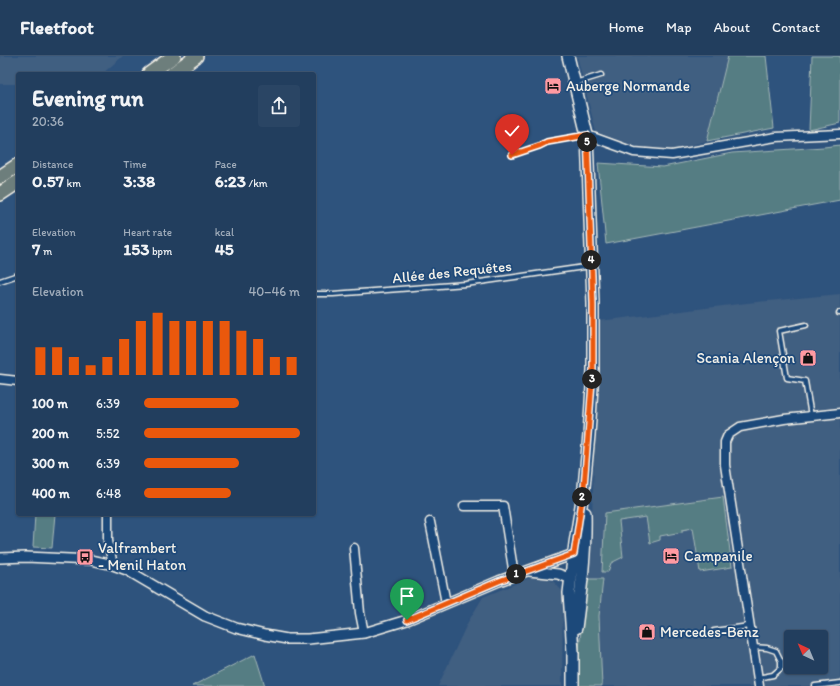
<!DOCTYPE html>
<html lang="en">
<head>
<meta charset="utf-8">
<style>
  :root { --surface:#223e5e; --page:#2a4564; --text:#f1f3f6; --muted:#a2aebc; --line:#3f5773; --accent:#ea580c }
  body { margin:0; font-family:Itim,sans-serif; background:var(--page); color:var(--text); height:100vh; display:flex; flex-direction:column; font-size:15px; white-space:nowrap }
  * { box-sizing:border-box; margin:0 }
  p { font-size:13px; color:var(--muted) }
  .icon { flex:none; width:22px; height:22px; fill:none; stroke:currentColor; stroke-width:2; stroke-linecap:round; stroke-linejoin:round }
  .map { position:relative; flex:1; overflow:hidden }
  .details { position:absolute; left:16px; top:16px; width:300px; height:444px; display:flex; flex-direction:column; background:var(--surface); border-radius:4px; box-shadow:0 1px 3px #0004,0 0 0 1px var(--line) }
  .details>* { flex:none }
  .needle { width:26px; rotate:316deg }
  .buttons { position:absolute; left:784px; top:574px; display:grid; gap:8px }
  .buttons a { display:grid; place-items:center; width:44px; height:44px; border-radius:4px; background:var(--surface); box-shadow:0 1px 3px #0004,0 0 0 1px var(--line); font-size:20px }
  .pin { position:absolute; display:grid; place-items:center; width:34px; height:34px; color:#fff; margin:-41px -17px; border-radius:50% 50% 50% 0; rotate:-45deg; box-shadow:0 0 4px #0007 }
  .pin .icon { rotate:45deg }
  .km { position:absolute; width:20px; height:20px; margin:-10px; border-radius:50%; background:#222; color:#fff; font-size:11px; line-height:20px; text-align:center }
  .round { display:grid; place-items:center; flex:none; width:42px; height:42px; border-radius:4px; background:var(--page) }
  .headline { display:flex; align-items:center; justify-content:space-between; height:68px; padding:0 16px }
  h1 { font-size:22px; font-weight:700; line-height:30px }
  .stats { display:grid; grid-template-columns:repeat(3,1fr); gap:6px; height:68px; padding:4px 16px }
  .stats div { display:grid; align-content:center }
  .stats b { font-size:17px; font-weight:700 }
  .stats small { font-size:11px; font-weight:400 }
  .stats p { font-size:11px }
  .chart { height:112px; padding:8px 16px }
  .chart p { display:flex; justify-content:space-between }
  .chart svg { width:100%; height:72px; margin-top:4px; stroke:var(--accent); stroke-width:6 }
  ul { padding:0 16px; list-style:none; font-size:13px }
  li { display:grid; grid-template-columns:64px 48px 1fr; align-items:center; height:30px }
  li i { height:10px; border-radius:5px; background:var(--accent) }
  header { display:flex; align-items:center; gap:24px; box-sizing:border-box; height:56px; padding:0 20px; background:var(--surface); border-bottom:1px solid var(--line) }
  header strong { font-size:19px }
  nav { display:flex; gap:22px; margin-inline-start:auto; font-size:14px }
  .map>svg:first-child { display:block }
</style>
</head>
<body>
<header>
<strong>Fleetfoot</strong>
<nav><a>Home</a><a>Map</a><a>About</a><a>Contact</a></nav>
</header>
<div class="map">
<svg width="840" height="630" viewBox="0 0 840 630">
  <rect width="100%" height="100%" fill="#2e537d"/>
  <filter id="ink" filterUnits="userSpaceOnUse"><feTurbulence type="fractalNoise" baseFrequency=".025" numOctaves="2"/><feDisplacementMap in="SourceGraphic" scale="8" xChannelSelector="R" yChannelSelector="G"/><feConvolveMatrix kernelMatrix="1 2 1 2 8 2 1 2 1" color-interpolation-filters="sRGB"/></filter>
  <g filter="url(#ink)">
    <path fill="#405e81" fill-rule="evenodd" d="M0,0H123L102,18H18V28H0Z
      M577,0H728L707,85L672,94L639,91L596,76Z
      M840,238V630H580L578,601L591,489L599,265L747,247ZM791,581H821V611H791Z
      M532,521H544L554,526L563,536L562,630H438L468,566L483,541Z"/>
    <path fill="#557d83" stroke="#a4b7b6" d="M728,0H766L774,72L707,85Z
      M812,0H840V67L809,74Z
      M840,89V144L606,188L598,107L663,111L732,97L824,91Z
      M723,441L732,511L700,516L693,472L682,474V476L660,480V484L650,487L646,461L619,465L623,501L611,507L608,516H602L605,457Z
      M35,458H55L52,492L33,491Z
      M587,523H603L599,560L602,630H579L578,601Z
      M255,598L265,630H192Z"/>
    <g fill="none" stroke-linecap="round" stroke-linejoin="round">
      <defs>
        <path id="service" d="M575,27L601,19
          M512,99L539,90L547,86L586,79
          M0,225L18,219
          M314,238H333L466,228L591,210
          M839,257H840
          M806,269L779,275L787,322L805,325L811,360
          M714,575L749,570
          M753,591L767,592L776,595L781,605V612L773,619L757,622
          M815,630L840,627"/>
        <path id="minor" d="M587,79L634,96L672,99L776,81L840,78
          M0,323L18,325
          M464,450H503L514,519
          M108,458V485L113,509
          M430,466L446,547
          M354,492L360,557L364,577
          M759,630L725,409V386L728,379L740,371L784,363L840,357"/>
        <path id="tertiary" d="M0,502L26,501L91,504L113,509L127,514L205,560L236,572L265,579L287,583H308L364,577L407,564L499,525L574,498
          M529,515L558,518L572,523"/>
        <path id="secondary" d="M568,0L587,79L593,247V314L589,379L584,431L575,487L569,537L573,596V630
          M576,572C581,534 586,495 585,457"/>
        <path id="trunk" d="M149,18L174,0
          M172,18L196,0
          M0,121L18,109
          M0,138L18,126"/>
      </defs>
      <use href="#service" stroke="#f4f1e8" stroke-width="7"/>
      <use href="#minor" stroke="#f4f1e8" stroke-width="11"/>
      <use href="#tertiary" stroke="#f4f1e8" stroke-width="12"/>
      <use href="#secondary" stroke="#f4f1e8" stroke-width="14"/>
      <use href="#trunk" stroke="#f4f1e8" stroke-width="16"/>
      <use href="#service" stroke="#1f4a7a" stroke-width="4"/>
      <use href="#minor" stroke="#1f4a7a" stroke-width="8"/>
      <use href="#tertiary" stroke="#1f4a7a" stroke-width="9"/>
      <use href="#secondary" stroke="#1f4a7a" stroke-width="11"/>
      <use href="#trunk" stroke="#6d7e7c" stroke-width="13"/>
    </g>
  </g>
  <g fill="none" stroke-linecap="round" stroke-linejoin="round" filter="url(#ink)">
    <defs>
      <path id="route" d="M407,564L499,525L574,498L584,431L593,314V248L587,79L547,86L539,90L512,99"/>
    </defs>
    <use href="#route" stroke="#fff" stroke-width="8"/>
    <use href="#route" stroke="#ea580c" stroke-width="5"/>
  </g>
  <defs>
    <symbol id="hotel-square" viewBox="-11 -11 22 22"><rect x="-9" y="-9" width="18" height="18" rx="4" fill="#ff9aa2" stroke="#1f4a7a"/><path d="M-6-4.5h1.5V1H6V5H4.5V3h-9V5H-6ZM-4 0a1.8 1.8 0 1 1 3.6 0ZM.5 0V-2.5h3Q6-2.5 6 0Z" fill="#111"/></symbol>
    <symbol id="shop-square" viewBox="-11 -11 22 22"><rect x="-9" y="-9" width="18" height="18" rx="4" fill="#ff9aa2" stroke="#1f4a7a"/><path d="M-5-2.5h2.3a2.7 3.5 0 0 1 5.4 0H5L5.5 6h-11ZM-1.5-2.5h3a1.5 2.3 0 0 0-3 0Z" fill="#111"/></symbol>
    <symbol id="bus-square" viewBox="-11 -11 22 22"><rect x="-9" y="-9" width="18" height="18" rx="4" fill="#ff9aa2" stroke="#1f4a7a"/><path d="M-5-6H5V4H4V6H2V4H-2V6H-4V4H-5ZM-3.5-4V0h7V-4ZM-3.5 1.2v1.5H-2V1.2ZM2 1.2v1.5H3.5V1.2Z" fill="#111"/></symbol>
  </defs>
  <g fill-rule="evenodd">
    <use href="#hotel-square" x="543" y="20" width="20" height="20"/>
    <use href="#shop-square" x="798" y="292" width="20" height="20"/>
    <use href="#hotel-square" x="661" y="490" width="20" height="20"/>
    <use href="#bus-square" x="75" y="491" width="20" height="20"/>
    <use href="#shop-square" x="637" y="566" width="20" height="20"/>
  </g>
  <g text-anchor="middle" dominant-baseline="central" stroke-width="3.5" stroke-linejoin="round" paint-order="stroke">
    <g font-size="15" fill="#f4f1e8" stroke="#1f4a7a" text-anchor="start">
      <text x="566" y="30">Auberge Normande</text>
      <text x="795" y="302" text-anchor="end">Scania Alençon</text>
      <text x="98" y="492">Valframbert<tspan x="98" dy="17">- Menil Haton</tspan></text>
      <text x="684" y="500">Campanile</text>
      <text x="660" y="576">Mercedes-Benz</text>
    </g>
    <g font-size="15" fill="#f4f1e8" stroke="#1f4a7a">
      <text transform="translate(452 216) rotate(-6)">Allée des Requêtes</text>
    </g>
  </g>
</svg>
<div class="buttons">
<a><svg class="needle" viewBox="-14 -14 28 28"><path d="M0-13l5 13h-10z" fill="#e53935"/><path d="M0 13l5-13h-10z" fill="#a2aebc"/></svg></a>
</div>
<div class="pin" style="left:407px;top:564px;background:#1e9e55"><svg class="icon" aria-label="arrive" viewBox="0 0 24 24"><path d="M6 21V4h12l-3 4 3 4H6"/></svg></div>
<div class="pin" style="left:512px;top:99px;background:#d93025"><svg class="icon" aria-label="check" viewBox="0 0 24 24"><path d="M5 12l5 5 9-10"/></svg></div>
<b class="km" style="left:516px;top:518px">1</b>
<b class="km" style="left:582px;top:441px">2</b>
<b class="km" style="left:592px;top:323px">3</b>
<b class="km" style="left:591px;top:204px">4</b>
<b class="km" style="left:587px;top:86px">5</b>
<section class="details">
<div class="headline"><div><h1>Evening run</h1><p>20:36</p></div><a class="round"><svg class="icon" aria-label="share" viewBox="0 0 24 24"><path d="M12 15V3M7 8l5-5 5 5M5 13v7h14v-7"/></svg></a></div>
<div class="stats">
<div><p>Distance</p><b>0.57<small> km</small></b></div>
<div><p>Time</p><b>3:38</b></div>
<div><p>Pace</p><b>6:23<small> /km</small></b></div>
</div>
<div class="stats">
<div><p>Elevation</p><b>7<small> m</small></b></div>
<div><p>Heart rate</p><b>153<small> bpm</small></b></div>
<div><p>kcal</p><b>45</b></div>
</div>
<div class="chart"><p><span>Elevation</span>40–46 m</p>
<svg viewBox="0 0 160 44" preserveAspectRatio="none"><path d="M5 44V27M15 44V27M25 44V33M35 44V38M45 44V33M55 44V22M65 44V11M75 44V6M85 44V11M95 44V11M105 44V11M115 44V11M125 44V17M135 44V22M145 44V33M155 44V33"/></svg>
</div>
<ul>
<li><b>100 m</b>6:39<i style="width:61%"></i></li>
<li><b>200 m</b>5:52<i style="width:100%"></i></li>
<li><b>300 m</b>6:39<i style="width:61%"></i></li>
<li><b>400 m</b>6:48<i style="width:56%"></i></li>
</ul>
</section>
</div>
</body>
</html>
